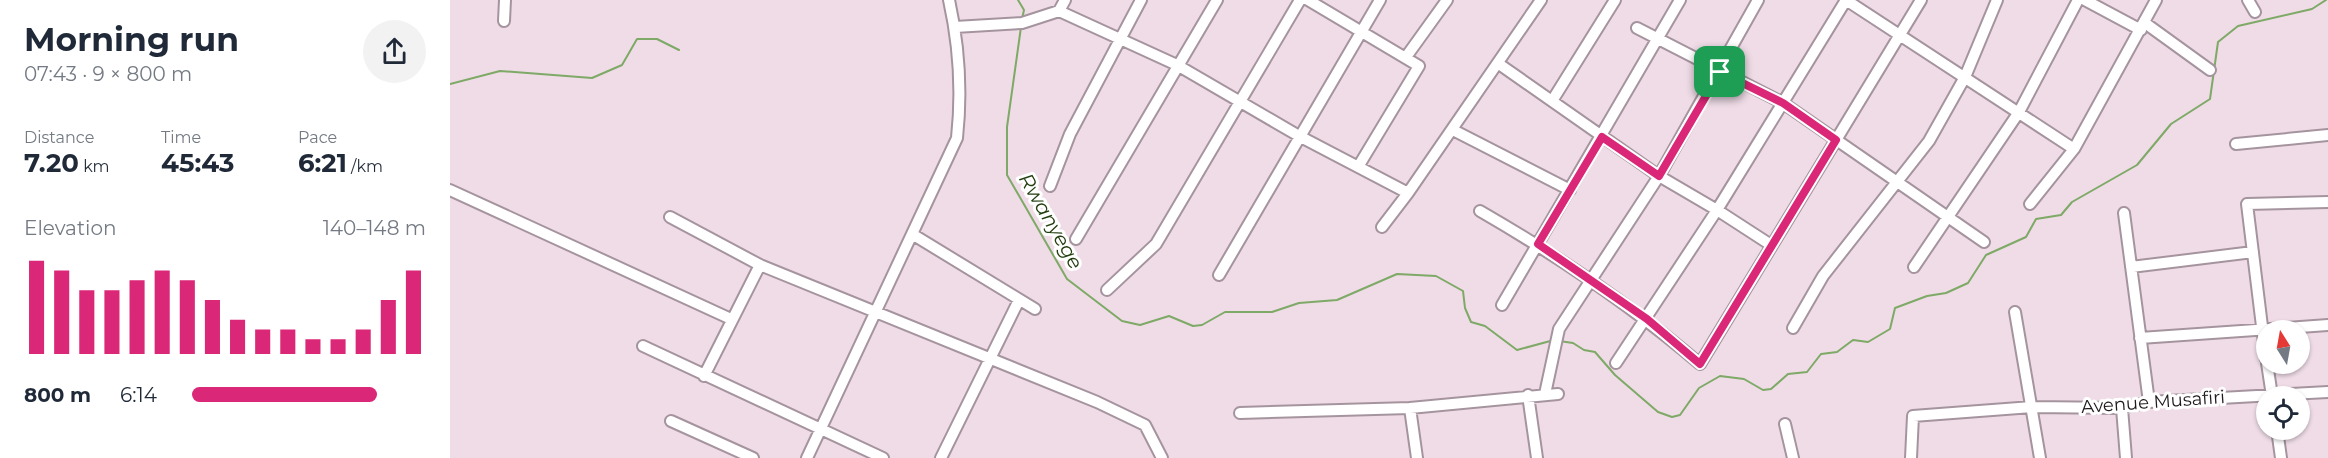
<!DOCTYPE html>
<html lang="en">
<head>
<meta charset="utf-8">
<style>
  :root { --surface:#fff; --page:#f2f2f3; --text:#1f2937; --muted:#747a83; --accent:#db2777 }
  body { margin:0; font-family:Montserrat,sans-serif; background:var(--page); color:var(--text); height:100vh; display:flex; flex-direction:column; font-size:22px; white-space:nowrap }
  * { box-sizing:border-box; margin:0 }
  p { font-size:20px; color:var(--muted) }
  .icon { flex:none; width:33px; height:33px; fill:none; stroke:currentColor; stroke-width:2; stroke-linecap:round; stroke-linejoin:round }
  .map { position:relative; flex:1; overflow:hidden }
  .panel { display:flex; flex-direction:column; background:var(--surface); width:450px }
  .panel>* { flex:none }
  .needle { width:39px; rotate:349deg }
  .buttons { position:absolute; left:1806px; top:320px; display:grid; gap:12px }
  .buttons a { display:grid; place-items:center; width:54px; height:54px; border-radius:50%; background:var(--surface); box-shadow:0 2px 4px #0004; font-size:30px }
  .pin { position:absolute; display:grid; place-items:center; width:51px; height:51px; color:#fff; margin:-26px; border-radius:12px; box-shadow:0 3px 9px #0006 }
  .round { display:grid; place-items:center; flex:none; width:63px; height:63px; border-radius:32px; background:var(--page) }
  .headline { display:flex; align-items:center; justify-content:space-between; height:102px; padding:0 24px }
  h1 { font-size:33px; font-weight:700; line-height:45px }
  .figures { display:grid; grid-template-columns:repeat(3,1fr); gap:9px; height:102px; padding:6px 24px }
  .figures div { display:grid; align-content:center }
  .figures b { font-size:26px; font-weight:700 }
  .figures small { font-size:16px; font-weight:400 }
  .figures p { font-size:16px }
  .chart { height:168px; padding:12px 24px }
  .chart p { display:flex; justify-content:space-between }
  .chart svg { width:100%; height:108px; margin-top:6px; stroke:var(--accent); stroke-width:6 }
  ul { padding:0 24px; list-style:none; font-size:20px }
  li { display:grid; grid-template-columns:96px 72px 1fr; align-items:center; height:45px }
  li i { height:15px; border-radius:8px; background:var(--accent) }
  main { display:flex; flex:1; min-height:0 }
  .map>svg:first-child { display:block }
</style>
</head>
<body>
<main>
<section class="panel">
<div class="headline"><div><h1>Morning run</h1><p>07:43 · 9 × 800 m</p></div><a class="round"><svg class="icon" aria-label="share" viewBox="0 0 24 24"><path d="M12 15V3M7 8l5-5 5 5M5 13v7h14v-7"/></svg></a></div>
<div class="figures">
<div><p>Distance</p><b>7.20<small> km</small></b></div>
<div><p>Time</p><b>45:43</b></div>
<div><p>Pace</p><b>6:21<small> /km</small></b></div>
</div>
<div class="chart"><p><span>Elevation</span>140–148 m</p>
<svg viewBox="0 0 160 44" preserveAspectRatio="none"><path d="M5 44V6M15 44V10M25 44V18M35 44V18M45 44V14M55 44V10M65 44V14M75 44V22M85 44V30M95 44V34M105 44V34M115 44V38M125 44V38M135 44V34M145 44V22M155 44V10"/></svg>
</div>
<ul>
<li><b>800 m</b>6:14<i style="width:79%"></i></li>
</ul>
</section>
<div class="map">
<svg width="1878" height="458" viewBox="0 0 1878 458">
  <rect width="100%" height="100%" fill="#efdce7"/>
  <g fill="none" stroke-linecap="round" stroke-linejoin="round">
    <path stroke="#7ea966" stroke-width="2" d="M568,0L574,10L572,19
      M571,27L557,127V175L617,279L672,321L690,325L719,316L743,326L752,325L775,312H822L849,303L887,300L947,274L986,276L1013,291L1015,308L1021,322L1035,326L1067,350L1104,340
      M0,84L50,71L142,78L172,65L187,39H207L229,50
      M1109,341L1123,343L1134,350L1145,352L1165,375L1208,412L1222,417L1230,415L1249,388L1270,376L1294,379L1313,390L1321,389L1338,374L1357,372L1371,354L1387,352L1403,340L1418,342L1440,329L1445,308L1477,296L1496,293L1518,283L1536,255L1576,237L1586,219L1611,215L1622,202L1687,165L1721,124L1760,99L1768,42L1788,26L1862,9L1876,0"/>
    <defs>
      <path id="minor" d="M858,0L969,66L908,167
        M1396,0L1624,149
        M1635,0L1691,30
        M1798,0L1805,12
        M609,11L615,0
        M54,21L55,0
        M1695,23L1760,70
        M505,27L572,23L609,11L727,65L849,136L958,193
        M1187,28L1333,103L1534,242
        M956,57L997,0
        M1049,64L1209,176L1267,210L1321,245
        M1102,101L1165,0
        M1003,130L1120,190
        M1786,144L1878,135
        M600,186L620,134L691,0
        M0,190L281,319
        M1580,204L1624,149L1706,0
        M1030,211C1108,256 1182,306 1250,364L1471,0
        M1674,213L1699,402
        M220,217L310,265L647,402L695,425L712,458
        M932,227L958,193L1091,0
        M462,234L585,309
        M626,239L767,0
        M1464,267L1569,112L1628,0
        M1681,267L1803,252
        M769,275L930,0
        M657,290L706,244L850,0
        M1052,305L1230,0
        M1565,312L1590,458
        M1343,328L1373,276L1479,141L1515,77L1547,0
        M1690,338L1878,325
        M193,346L433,458
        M1816,359L1797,204L1878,202
        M1166,363L1267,210L1396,0
        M1817,363L1822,396
        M254,376L310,265
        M1095,394L1109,329L1209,176L1308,0
        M1078,395L1087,458
        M960,408L967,458
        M1672,408L1676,458
        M790,413L960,408L1108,394
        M221,421L303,458
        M1335,424L1343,458
        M1827,429L1831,458
        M357,458L507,138C512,92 509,45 499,0
        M491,458L568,302
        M1461,458L1463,416L1582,407L1672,408L1699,402L1878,392"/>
    </defs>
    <use href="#minor" stroke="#a5949e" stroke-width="14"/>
    <use href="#minor" stroke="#fff" stroke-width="10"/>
  </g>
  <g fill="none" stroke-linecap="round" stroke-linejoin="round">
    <defs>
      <path id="route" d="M1270,72L1333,103L1386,140L1250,364L1197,319L1088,244L1152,137L1209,176Z"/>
    </defs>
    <use href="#route" stroke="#fff" stroke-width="12"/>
    <use href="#route" stroke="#db2777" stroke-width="8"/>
  </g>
  <g text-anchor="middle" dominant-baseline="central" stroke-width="6" stroke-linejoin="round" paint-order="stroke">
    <g font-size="18" fill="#1f191c" stroke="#fff">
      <text transform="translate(1703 402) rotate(-4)">Avenue Musafiri</text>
    </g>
    <g font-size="20" font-style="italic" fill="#223e0f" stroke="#fff">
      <text transform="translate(601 221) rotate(60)">Rwanyege</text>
    </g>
  </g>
</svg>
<div class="buttons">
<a><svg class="needle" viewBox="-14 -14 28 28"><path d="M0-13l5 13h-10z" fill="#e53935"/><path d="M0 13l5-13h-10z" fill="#747a83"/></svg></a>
<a><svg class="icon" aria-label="locate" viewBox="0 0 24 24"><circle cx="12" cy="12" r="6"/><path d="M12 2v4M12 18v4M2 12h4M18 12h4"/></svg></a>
</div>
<div class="pin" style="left:1270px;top:72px;background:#1e9e55"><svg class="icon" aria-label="arrive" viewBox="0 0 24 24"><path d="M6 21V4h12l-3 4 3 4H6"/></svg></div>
</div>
</main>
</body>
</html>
